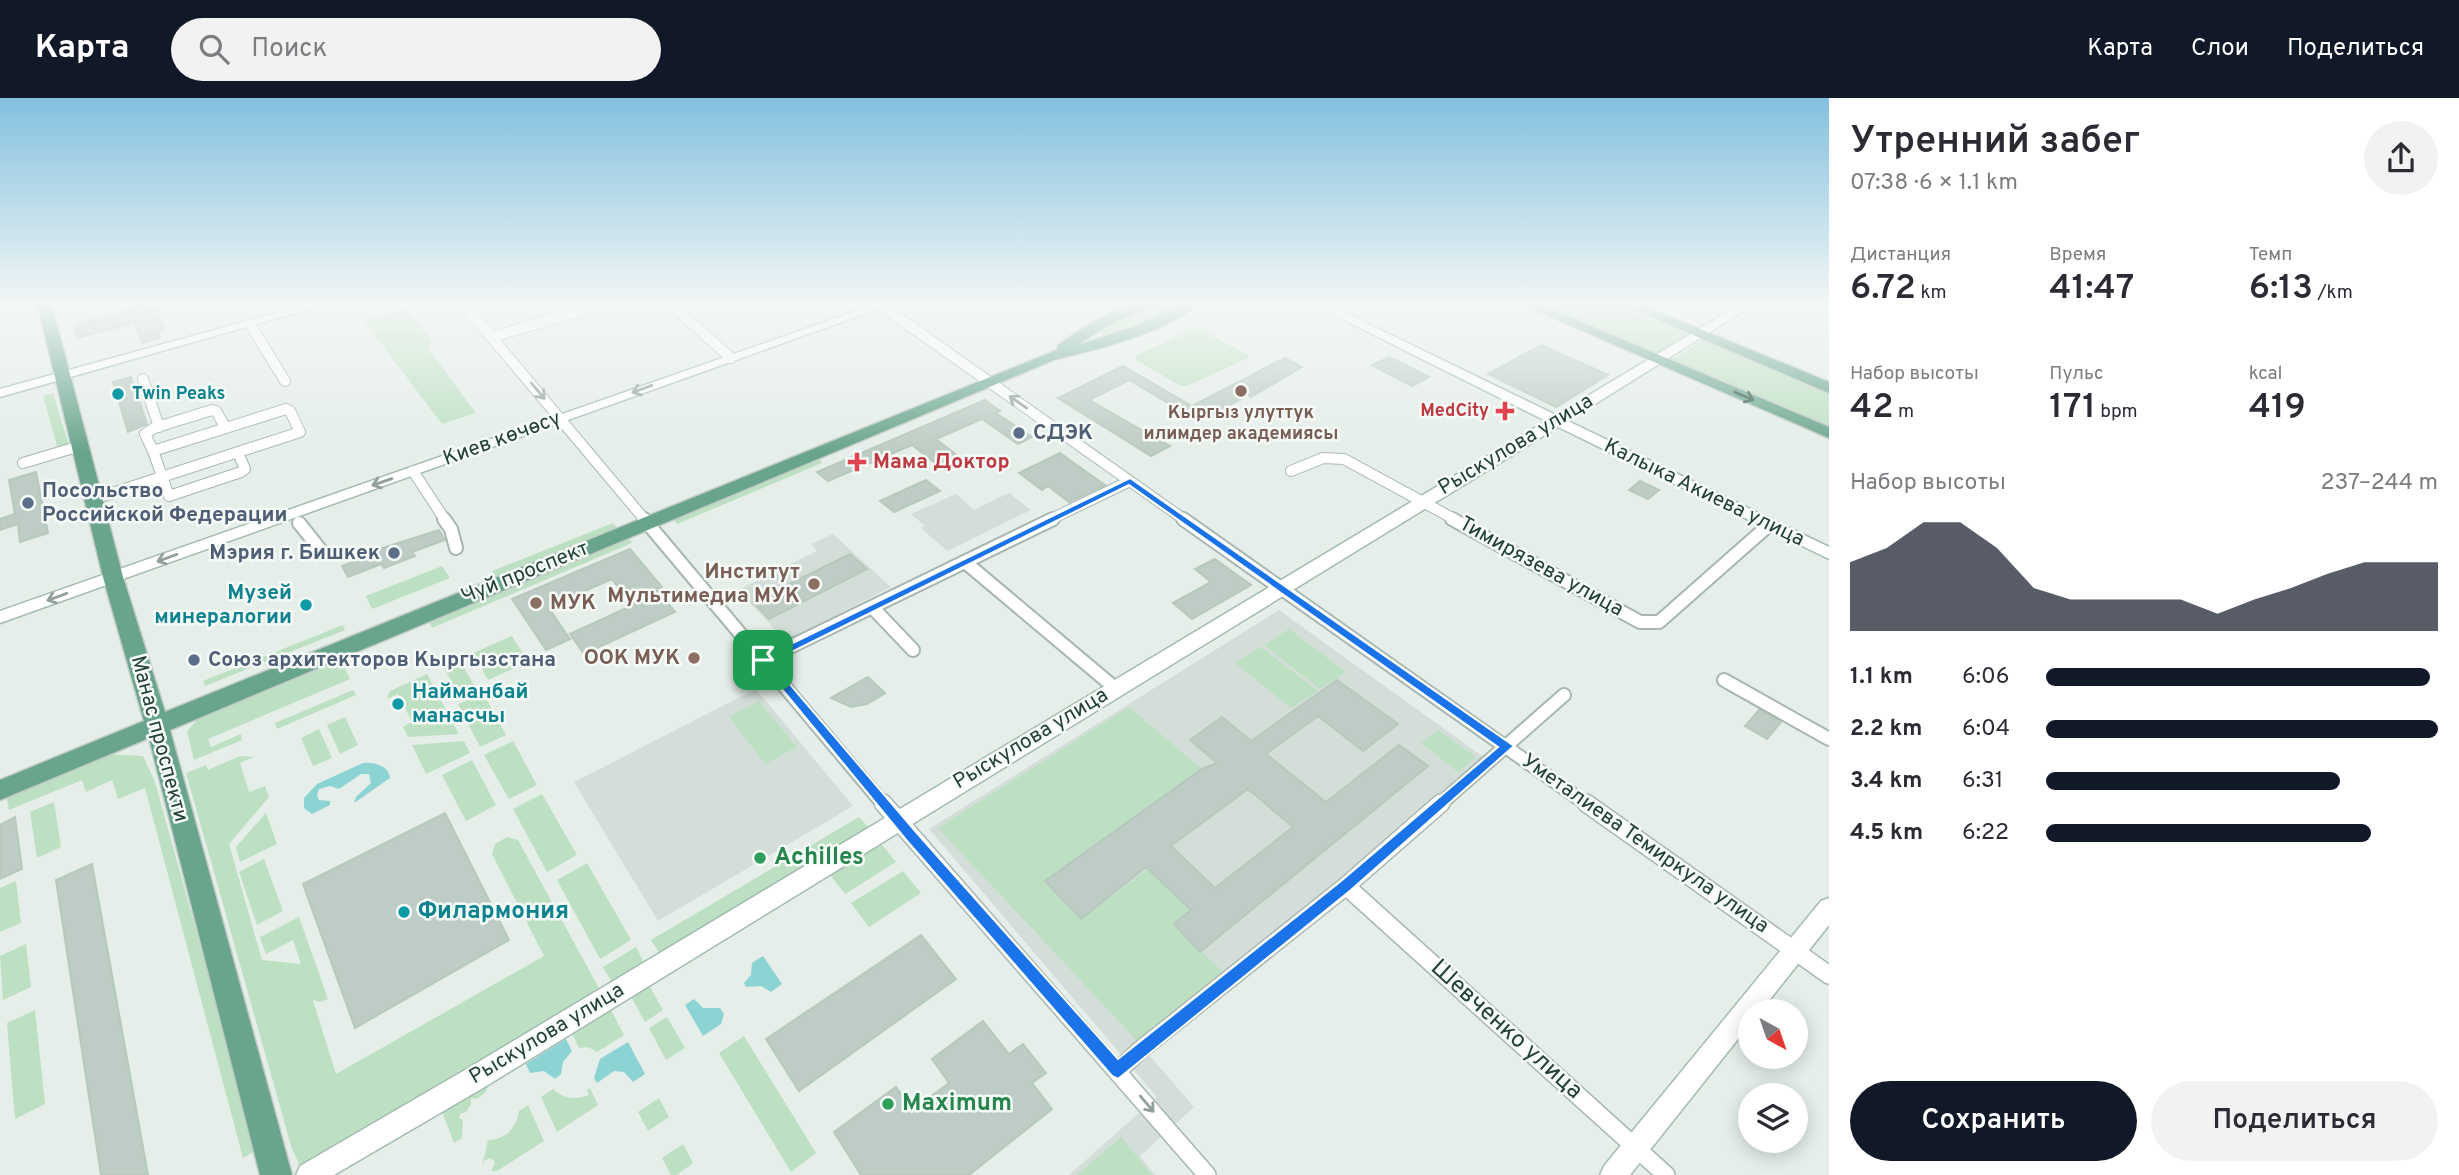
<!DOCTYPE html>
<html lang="ru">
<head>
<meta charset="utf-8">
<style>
  :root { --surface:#fff; --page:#f2f2f3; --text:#2b2b33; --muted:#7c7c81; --accent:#111827 }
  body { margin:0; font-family:Overpass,sans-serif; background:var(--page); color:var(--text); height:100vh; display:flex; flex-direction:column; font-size:26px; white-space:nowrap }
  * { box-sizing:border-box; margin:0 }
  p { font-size:23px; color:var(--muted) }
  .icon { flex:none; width:38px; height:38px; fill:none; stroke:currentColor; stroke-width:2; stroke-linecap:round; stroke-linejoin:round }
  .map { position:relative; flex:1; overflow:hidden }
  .panel { display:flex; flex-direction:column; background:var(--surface); width:630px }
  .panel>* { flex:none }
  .needle { width:46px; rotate:140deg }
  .tools { position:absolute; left:1738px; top:901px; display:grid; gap:14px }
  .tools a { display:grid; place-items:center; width:70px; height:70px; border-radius:50%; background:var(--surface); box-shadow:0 4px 18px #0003; font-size:35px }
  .pin { position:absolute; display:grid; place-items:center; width:60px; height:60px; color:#fff; margin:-30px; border-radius:14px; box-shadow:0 4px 10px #0006 }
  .round { display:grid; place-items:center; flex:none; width:74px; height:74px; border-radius:37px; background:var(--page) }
  .headline { display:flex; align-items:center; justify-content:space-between; height:119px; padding:0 21px }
  h1 { font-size:38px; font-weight:600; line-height:52px }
  .metrics { display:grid; grid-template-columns:repeat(3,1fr); gap:10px; height:119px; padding:7px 21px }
  .metrics div { display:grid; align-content:center }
  .metrics b { font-size:35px; font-weight:600 }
  .metrics small { font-size:19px; font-weight:400 }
  .metrics p { font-size:19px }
  .chart { height:196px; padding:14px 21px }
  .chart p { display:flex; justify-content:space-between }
  .chart svg { width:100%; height:126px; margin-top:7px; fill:var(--accent); opacity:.7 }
  .button { display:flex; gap:14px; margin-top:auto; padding:14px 21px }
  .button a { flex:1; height:80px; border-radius:42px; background:var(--accent); color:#fff; font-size:28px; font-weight:600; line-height:80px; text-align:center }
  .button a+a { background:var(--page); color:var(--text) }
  ul { padding:0 21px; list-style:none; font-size:23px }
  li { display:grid; grid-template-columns:112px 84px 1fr; align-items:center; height:52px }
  li i { height:18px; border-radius:9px; background:var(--accent) }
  header { display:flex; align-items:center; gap:42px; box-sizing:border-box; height:98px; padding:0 35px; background:var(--accent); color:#fff }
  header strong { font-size:33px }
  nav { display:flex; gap:38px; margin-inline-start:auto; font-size:24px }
  .search { width:490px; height:63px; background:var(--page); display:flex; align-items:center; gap:18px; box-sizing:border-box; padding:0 24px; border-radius:38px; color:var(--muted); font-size:26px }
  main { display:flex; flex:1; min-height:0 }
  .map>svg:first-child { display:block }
</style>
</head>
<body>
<header>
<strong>Карта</strong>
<div class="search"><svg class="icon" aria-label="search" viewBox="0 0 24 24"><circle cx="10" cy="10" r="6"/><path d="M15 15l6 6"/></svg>Поиск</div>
<nav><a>Карта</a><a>Слои</a><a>Поделиться</a></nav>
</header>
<main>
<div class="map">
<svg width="1829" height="1077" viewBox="0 0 1829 1077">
  <rect width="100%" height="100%" fill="#e5eee9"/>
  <path fill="#d3ded8" d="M1009,395L1031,412L947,453L921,430L925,428L911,416L956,396L974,412Z
    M833,436L891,489L786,543L738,492L817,453L811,446Z
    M1279,512L1486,661L1142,949L1194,1009L1140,1058L1155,1077H1069L1157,999L929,731Z
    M756,591L853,708L658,823L574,684Z"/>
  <path fill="#bee0c2" d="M1528,204H1608L1688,236L1653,257Z
    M1144,209L1156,210L1163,215L1161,219L1108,239L1097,233Z
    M407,210L431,242L429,252L476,315L442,326L364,223Z
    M1194,231L1202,232L1248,257V260L1187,288H1181L1136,262L1135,258Z
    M1703,242L1829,294V332L1668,264Z
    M53,295L69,348L58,351L43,298Z
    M819,361L822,365L677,426L674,422Z
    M613,425L618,431L496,480L492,473Z
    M628,439L632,445L432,530L429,523Z
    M442,468L450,480L372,511L366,498Z
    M343,527L345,532L205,588L203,583Z
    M1289,531L1346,574L1320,591L1264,547Z
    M512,538L528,564L488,582L473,555Z
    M1261,549L1318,593L1291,610L1235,565Z
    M459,561L475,589L459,597L443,568Z
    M341,562L350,581L208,641L211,649L241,636L242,642L194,662L187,633L197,622Z
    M427,576L459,636L408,639L403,629L412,624L398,596L387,601L390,593Z
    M353,592L356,597L277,631L275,625Z
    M483,595L506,637L480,649L458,606Z
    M759,603L797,649L765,666L729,619Z
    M1129,609L1202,671L1045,783L1081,821L1148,771L1191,812L1174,826L1228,879L1142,948L938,730Z
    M345,619L358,647L340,656L327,627Z
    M319,631L332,660L313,668L301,640Z
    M1438,632L1476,659L1458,674L1421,645Z
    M464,643L470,655L426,676L412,647Z
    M513,643L537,687L509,701L484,657Z
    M104,656L143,658L155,684L257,1052L243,1060L145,690L118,701L112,682L86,694L82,682L9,712L6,697Z
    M240,658L254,659L240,665L249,694L265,688L269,699L229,746L262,862L301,866L293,842L266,856L260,839L299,819L328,901L320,904L313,902L310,893L336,976L544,858L492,756L495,746L507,739L518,742L601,894L301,1070L292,1051L186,675L206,667L208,672Z
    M472,662L496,707L466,723L442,677Z
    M542,696L577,757L547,774L513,711Z
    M54,704L61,749L37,760L30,714Z
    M266,715L277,746L240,764L236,749Z
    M859,719L869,730L660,856L651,842Z
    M878,742L896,764L845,796L827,773Z
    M264,761L283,813L257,827L239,774Z
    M587,765L631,842L600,861L557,782Z
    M903,773L921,795L869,829L851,805Z
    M16,783L21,825L0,834V790Z
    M26,846L31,889L3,902L0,858Z
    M636,849L645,867L613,886L603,869Z
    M647,884L663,912L645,924L629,895Z
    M609,908L624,937L597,954L588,949L579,950L570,931Z
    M35,912L45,1006L15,1021L7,925Z
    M667,919L685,950L666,962L649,930Z
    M744,938L816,1055L791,1074L719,955Z
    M488,987L486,994L477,1001L471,1000V1006L466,1014L460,1016L459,1020L463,1022L462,1040L454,1045L441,1011Z
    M590,990L598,1007L557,1034L541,999L553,991C564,1001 575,1002 589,997L587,992Z
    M659,1000L669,1019L648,1033L638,1014Z
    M528,1007L544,1043L497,1073H491L495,1064L491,1060L485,1062L482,1068L488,1042C505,1042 517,1030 519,1013Z
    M1121,1039L1152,1077H1077Z
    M683,1046L693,1065L677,1077H671L662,1060Z"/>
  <path fill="#8cd3d4" d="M363,665C374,664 389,668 390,680L354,705L356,699L371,685L369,676H361L339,691L330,688L319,691L317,697L319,702L330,703V707L312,716L304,710V700L317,686Z
    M763,858L782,886L771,894L761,888L746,889L744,885L751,877L752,865Z
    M694,901L703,910H720L724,916L721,926L703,938L685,907Z
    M566,941L572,953L563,964L561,976L555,981L544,973L530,975L526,966Z
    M628,944L645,976L633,984L624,974L614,973L597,985L594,980L600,961Z"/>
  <path fill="#bdccc4" stroke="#b7c9bf" stroke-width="2" fill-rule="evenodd" d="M145,205L148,212L155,210L165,232L158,234L160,240L142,245L134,225L77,240L74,227L129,212L128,210Z
    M1541,247L1608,277L1556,309L1488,276Z
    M1389,259L1429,279L1412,288L1372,267Z
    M1285,260L1302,269L1251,299L1248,297L1199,323L1129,282L1089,302L1170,348L1151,358L1058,300L1123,268L1192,308Z
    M131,279L147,326L128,334L113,284Z
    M985,302L1000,313L996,315L1032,339L1018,346L982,321L936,341L959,359L939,368L912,347L828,383L817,374Z
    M1060,355L1088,375L1105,387L1069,404L1048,388L1042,392L1019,375Z
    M36,374L48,435L20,444L18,426L0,432V421L15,416L9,382Z
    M926,382L940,393L894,414L880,403Z
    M1640,383L1659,392L1648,401L1629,392Z
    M439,432L445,442L412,454L415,458L384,470L381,466L348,479L342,468L375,456L373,453Z
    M630,451L662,489L656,491L675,514L584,556L570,536L633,507L612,481L548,509L570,541L546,552L512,501Z
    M850,456L867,471L769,521L753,504Z
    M1215,461L1251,487L1192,521L1173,505L1211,484L1195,471Z
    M868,579L885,595L867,606L851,609L831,600Z
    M1337,582L1398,626L1363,653L1318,618L1266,656L1326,704L1399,647L1428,668L1200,854L1174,826L1191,812L1146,769L1081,821L1045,783L1202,671L1217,665L1190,642L1222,619L1251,643ZM1248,691L1293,729L1215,790L1171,748Z
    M1759,612L1781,624L1767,641L1745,628Z
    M445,715L509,842L355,930L303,786Z
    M15,719L22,771L0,781V727Z
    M92,766L148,1077H101L56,782Z
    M921,837L956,881L799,993L766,941Z
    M983,923L1009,956L1023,946L1046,975L1032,985L1052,1011L969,1077H861L834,1034L896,989L912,1012L949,985L932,961Z"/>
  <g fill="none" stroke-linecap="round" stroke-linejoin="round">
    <defs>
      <path id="street-far2" d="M462,204L645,422
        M668,204L731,260
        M876,204L1185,422
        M250,226L285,283
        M492,239L610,204
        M143,281L159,329
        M153,353L169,398L241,374L245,371L238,355
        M23,365L80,348
        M413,373L445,422
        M1291,373L1323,360L1344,361L1456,422
        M94,401L300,334L290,313L286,311L153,353L145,336L154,330L212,312L216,313L225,329
        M1049,422L1130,383"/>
      <path id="street-far1" d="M444,421L451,431L456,450
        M644,421L884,707
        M1183,421L1588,707
        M1452,421L1640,524H1659L1769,427
        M299,425L323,455
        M965,464L1115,590
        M872,509L913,552
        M763,562L1053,421
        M1724,582L1829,641
        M1439,707L1564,597"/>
      <path id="street" d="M883,705L1207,1077
        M1586,705L1829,877
        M1346,788L1666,1077
        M1118,973L1139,953L1346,788L1441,705"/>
      <path id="secondary" d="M316,204H334L0,299V291Z
        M882,204H898L0,525V513Z
        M1308,204H1323L1556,317L1744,204H1758L1568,323L1829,449V461L1558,329L488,987L334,1077H296L300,1068L470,969L1546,323Z
        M1829,800V827L1760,914H1750V926L1630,1077H1600L1604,1068L1821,803Z"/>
      <path id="primary" d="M37,204H51L123,479L165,614L1057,252L1058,247C1087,227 1125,201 1161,204L1103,230L1078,247L1136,228L1183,204H1199C1172,234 1094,252 1054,262L170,632L292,1077H260L149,640L0,702V682L144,623L103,479Z
        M1516,204H1534L1829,329V340Z
        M1616,204H1634L1829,284V295Z"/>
    </defs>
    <use href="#street-far2" stroke="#a7b7af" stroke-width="12"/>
    <use href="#street-far1" stroke="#a7b7af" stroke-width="16"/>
    <use href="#street" stroke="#a7b7af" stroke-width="20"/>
    <use href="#secondary" stroke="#a3bbaf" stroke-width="3"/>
    <use href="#primary" stroke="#c1cac6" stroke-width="3"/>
    <use href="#street-far2" stroke="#fff" stroke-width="10"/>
    <use href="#street-far1" stroke="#fff" stroke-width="12"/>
    <use href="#street" stroke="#fff" stroke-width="17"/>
    <use href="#secondary" fill="#fff" fill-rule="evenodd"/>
    <use href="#primary" fill="#69a58d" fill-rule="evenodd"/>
  </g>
  <defs><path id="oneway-shaft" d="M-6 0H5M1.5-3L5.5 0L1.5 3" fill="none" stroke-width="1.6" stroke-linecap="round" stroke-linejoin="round" transform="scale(1.75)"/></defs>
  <g stroke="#91a09a">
    <use href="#oneway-shaft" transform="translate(642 291) rotate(160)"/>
    <use href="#oneway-shaft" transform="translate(538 293) rotate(50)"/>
    <use href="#oneway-shaft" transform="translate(1018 304) rotate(-145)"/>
    <use href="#oneway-shaft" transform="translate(382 384) rotate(161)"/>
    <use href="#oneway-shaft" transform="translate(167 460) rotate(160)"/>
    <use href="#oneway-shaft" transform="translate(57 499) rotate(160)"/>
    <use href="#oneway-shaft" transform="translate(1147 1006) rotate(50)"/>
  </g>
  <use stroke="#345a4b" href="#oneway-shaft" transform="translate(1744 298) rotate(23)"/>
  <linearGradient id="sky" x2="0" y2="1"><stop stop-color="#83c0e0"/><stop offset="0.58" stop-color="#f3f7f5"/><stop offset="1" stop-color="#f3f7f5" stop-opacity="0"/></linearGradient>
  <rect width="1829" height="354" fill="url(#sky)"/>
  <path fill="#1a73e8" stroke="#fff" stroke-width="2" fill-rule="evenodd" d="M1130,380L1514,648L1351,792L1118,981L1112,978L907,743L758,562ZM1129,387L1498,649L1341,783L1118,961L916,734L771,564Z"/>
  <g fill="#8d6e63" stroke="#f6fbf8" stroke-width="2.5">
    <circle cx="1241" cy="293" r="7"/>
    <circle cx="814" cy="486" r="7"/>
    <circle cx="536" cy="505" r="7"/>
    <circle cx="694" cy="560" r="7"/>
  </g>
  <g fill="#0f9aa8" stroke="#f6fbf8" stroke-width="2.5">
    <circle cx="118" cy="296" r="7"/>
    <circle cx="306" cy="507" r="7"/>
    <circle cx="398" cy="606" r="7"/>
    <circle cx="404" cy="814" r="7"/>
  </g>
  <g fill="#e0444e" stroke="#f6fbf8" stroke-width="2.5">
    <path d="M1501.5 302.5h7v7h7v7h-7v7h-7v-7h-7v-7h7z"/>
    <path d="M853.5 353.5h7v7h7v7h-7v7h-7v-7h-7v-7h7z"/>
  </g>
  <g fill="#5c6f8a" stroke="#f6fbf8" stroke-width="2.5">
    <circle cx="1019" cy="335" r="7"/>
    <circle cx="28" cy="405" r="7"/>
    <circle cx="394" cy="455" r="7"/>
    <circle cx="194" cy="562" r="7"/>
  </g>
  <g fill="#2e9e5b" stroke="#f6fbf8" stroke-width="2.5">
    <circle cx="760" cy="760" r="7"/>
    <circle cx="888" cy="1006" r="7"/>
  </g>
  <g text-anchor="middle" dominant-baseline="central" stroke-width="5" stroke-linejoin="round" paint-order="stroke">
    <g font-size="18" font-weight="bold" fill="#0d838f" stroke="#f6fbf8" text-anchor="start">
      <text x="132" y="296">Twin Peaks</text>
    </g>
    <g font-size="18" font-weight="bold" fill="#be3a42" stroke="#f6fbf8" text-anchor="end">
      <text x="1489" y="313">MedCity</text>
    </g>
    <g font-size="18" font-weight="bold" fill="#785e54" stroke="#f6fbf8">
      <text x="1241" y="315">Кыргыз улуттук<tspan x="1241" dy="21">илимдер академиясы</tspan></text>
    </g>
    <g font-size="21" font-weight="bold" fill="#4e5e75" stroke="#f6fbf8" text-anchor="start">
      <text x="1033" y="335">СДЭК</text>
      <text x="42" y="393">Посольство<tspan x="42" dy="24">Российской Федерации</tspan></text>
      <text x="380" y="455" text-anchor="end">Мэрия г. Бишкек</text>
      <text x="208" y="562">Союз архитекторов Кыргызстана</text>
    </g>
    <g font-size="21" fill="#234135" stroke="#f6fbf8">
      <text transform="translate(502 341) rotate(-20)">Киев көчөсү</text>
      <text transform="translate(1516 347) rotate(-31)">Рыскулова улица</text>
      <text transform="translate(1704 395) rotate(26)">Калыка Акиева улица</text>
      <text transform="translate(1541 469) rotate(29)">Тимирязева улица</text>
      <text transform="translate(525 475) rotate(-22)">Чуй проспект</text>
      <text transform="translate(159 641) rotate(75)">Манас проспекти</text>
      <text transform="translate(1031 641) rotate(-31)">Рыскулова улица</text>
      <text transform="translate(1645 746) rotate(35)">Уметалиева Темиркула улица</text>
      <text transform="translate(547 936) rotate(-31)">Рыскулова улица</text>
    </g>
    <g font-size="21" font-weight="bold" fill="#be3a42" stroke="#f6fbf8" text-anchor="start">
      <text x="873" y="364">Мама Доктор</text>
    </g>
    <g font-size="21" font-weight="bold" fill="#785e54" stroke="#f6fbf8" text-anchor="end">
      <text x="800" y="474">Институт<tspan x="800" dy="24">Мультимедиа МУК</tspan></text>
      <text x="550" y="505" text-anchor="start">МУК</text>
      <text x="680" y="560">ООК МУК</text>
    </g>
    <g font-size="21" font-weight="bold" fill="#0d838f" stroke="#f6fbf8" text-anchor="end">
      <text x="292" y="495">Музей<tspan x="292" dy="24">минералогии</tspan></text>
      <text x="412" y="594" text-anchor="start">Найманбай<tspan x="412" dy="24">манасчы</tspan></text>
    </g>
    <g font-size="24" font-weight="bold" fill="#27864d" stroke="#f6fbf8" text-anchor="start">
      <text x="774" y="760">Achilles</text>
      <text x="902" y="1006">Maximum</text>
    </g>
    <g font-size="24" font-weight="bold" fill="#0d838f" stroke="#f6fbf8" text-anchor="start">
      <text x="418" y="814">Филармония</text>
    </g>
    <g font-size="24" fill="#234135" stroke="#f6fbf8">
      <text transform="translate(1506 932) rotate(42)">Шевченко улица</text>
    </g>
  </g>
</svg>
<div class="tools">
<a><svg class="needle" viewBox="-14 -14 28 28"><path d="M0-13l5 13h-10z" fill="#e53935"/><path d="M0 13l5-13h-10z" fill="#7c7c81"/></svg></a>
<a><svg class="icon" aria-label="layers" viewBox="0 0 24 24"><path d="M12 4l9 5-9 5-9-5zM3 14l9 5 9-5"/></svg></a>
</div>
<div class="pin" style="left:763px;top:562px;background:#1e9e55"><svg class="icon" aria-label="arrive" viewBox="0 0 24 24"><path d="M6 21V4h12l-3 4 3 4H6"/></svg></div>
</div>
<section class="panel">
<div class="headline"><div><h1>Утренний забег</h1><p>07:38 · 6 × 1.1 km</p></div><a class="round"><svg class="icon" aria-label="share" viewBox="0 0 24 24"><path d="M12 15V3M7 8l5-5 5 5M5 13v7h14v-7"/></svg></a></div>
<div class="metrics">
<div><p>Дистанция</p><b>6.72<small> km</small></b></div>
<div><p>Время</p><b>41:47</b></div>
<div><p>Темп</p><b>6:13<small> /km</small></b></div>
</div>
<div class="metrics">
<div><p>Набор высоты</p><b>42<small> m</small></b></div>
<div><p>Пульс</p><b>171<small> bpm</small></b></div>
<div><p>kcal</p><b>419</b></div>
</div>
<div class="chart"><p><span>Набор высоты</span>237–244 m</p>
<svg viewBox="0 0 160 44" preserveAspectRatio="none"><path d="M0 44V20L10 15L20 6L30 6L40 15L50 29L60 33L70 33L80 33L90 33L100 38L110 33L120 29L130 24L140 20L150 20L160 20V44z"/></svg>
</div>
<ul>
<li><b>1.1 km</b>6:06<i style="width:98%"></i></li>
<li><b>2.2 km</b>6:04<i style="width:100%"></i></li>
<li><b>3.4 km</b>6:31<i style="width:75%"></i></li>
<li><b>4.5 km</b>6:22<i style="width:83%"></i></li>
</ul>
<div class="button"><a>Сохранить</a><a>Поделиться</a></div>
</section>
</main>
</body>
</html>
